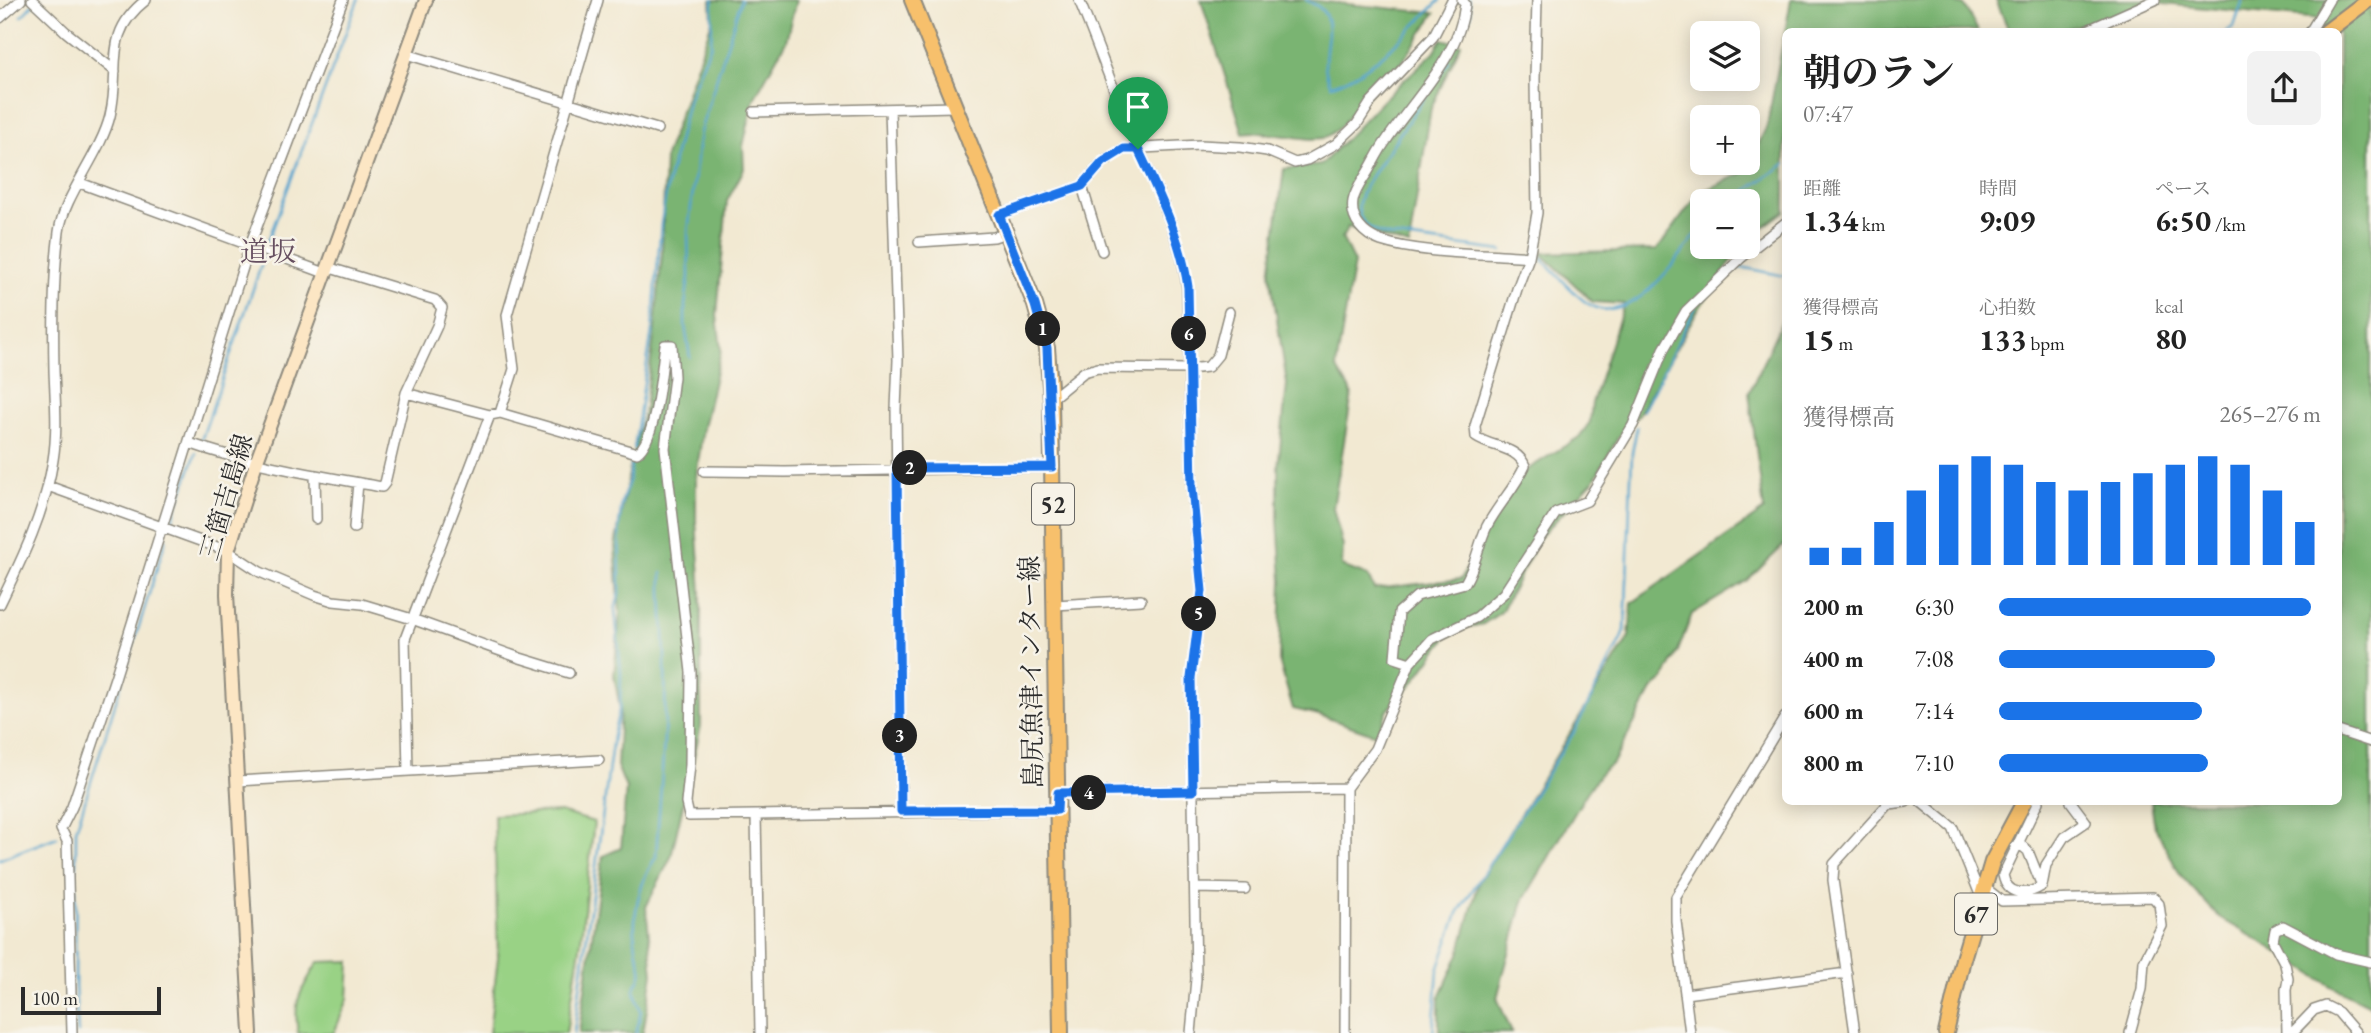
<!DOCTYPE html>
<html lang="ja">
<head>
<meta charset="utf-8">
<style>
  :root { --surface:#fff; --page:#f2f2f2; --text:#222; --muted:#767676; --accent:#1a73e8 }
  body { margin:0; font-family:"EB Garamond","Noto Serif JP",serif; background:var(--page); color:var(--text); height:100vh; display:flex; flex-direction:column; font-size:26px; white-space:nowrap }
  * { box-sizing:border-box; margin:0 }
  p { font-size:23px; color:var(--muted) }
  .icon { flex:none; width:38px; height:38px; fill:none; stroke:currentColor; stroke-width:2; stroke-linecap:round; stroke-linejoin:round }
  .map { position:relative; flex:1; overflow:hidden }
  .details { position:absolute; left:1782px; top:28px; width:560px; height:777px; display:flex; flex-direction:column; background:var(--surface); border-radius:10px; box-shadow:0 4px 18px #0003 }
  .details>* { flex:none }
  .tools { position:absolute; left:1690px; top:21px; display:grid; gap:14px }
  .tools a { display:grid; place-items:center; width:70px; height:70px; border-radius:10px; background:var(--surface); box-shadow:0 4px 18px #0003; font-size:35px }
  .scale { position:absolute; left:21px; bottom:18px; width:140px; box-sizing:border-box; padding-left:7px; border:4px solid #2b2b2b; border-top:0; font-size:19px; line-height:24px; white-space:nowrap; color:#2b2b2b; -webkit-text-stroke:5px #f7f3e8; paint-order:stroke }
  .pin { position:absolute; display:grid; place-items:center; width:60px; height:60px; color:#fff; margin:-72px -30px; border-radius:50% 50% 50% 0; rotate:-45deg; box-shadow:0 0 7px #0007 }
  .pin .icon { rotate:45deg }
  .km { position:absolute; width:35px; height:35px; margin:-18px; border-radius:50%; background:#222; color:#fff; font-size:19px; line-height:35px; text-align:center }
  .round { display:grid; place-items:center; flex:none; width:74px; height:74px; border-radius:10px; background:var(--page) }
  .summary { display:flex; align-items:center; justify-content:space-between; height:119px; padding:0 21px }
  h1 { font-size:38px; font-weight:700; line-height:52px }
  .stats { display:grid; grid-template-columns:repeat(3,1fr); gap:10px; height:119px; padding:7px 21px }
  .stats div { display:grid; align-content:center }
  .stats b { font-size:30px; font-weight:700 }
  .stats small { font-size:19px; font-weight:400 }
  .stats p { font-size:19px }
  .chart { height:196px; padding:14px 21px }
  .chart p { display:flex; justify-content:space-between }
  .chart svg { width:100%; height:126px; margin-top:7px; stroke:var(--accent); stroke-width:6 }
  ul { padding:0 21px; list-style:none; font-size:23px }
  li { display:grid; grid-template-columns:112px 84px 1fr; align-items:center; height:52px }
  li i { height:18px; border-radius:9px; background:var(--accent) }
  .map>svg:first-child { display:block }
</style>
</head>
<body>
<div class="map">
<svg width="2371" height="1033" viewBox="0 0 2371 1033">
  <rect width="100%" height="100%" fill="#f7f3e8"/>
  <filter id="ink" filterUnits="userSpaceOnUse"><feTurbulence type="fractalNoise" baseFrequency=".0143" numOctaves="2"/><feDisplacementMap in="SourceGraphic" scale="14" xChannelSelector="R" yChannelSelector="G"/><feConvolveMatrix kernelMatrix="1 2 1 2 8 2 1 2 1" color-interpolation-filters="sRGB"/></filter>
  <filter id="wash" filterUnits="userSpaceOnUse"><feTurbulence type="fractalNoise" baseFrequency=".00686" numOctaves="4" result="noise"/><feDisplacementMap in="SourceGraphic" scale="28" xChannelSelector="R" yChannelSelector="G"/><feGaussianBlur stdDeviation="1.57" result="paint"/><feColorMatrix in="noise" values="0 0 0 0 0 0 0 0 0 0 0 0 0 0 0 0 0 1.4 0 .05"/><feComposite in="paint" operator="in"/></filter>
  <g filter="url(#wash)">
    <rect width="100%" height="100%" fill="#f2e9d2"/>
    <path fill="#99d285" stroke="#627e58" stroke-width="2" d="M560,812L594,822L580,948L566,1033H489L498,957L494,815Z
      M350,961L348,999L334,1033H298C292,999 302,990 318,962Z"/>
    <path fill="#7ab472" stroke="#52704e" stroke-width="2" d="M711,0H796L786,41L754,99L743,146L744,169L727,201L717,315L721,350L703,428L696,477V520L701,592V726L671,857L646,907L653,974L643,1033H579L603,856L621,848L626,788L617,766L620,708L614,675L620,612L615,546L631,462L645,409L655,327L662,253L665,157L712,21Z
      M1201,0H1308L1435,13L1400,65L1361,100L1341,126L1331,134L1324,138L1311,139L1252,132L1243,133Z
      M1791,0H1939L1964,5L1978,31L1785,32V211L1748,238V201H1703V247H1741L1696,313L1638,416L1620,434L1594,480L1540,537L1501,612L1483,624L1463,628L1446,638L1415,680L1388,710L1376,735L1319,715L1293,709L1279,661L1282,581L1278,520V467L1287,384L1270,274L1284,169L1321,165L1384,99L1434,52L1442,39L1461,44L1431,108L1409,246L1348,227L1342,238L1354,263L1336,367L1352,394L1333,508L1343,546L1342,566L1368,576L1374,589L1461,579L1489,525L1525,471L1579,437L1590,422L1592,403L1624,304L1593,302L1541,253L1657,250L1699,193L1745,172L1767,126Z
      M1996,0H2371V1006L2331,986L2272,948L2220,918L2181,876L2155,828L2151,802H2338V32L2314,31L2320,19L2153,3L2059,31H2009Z
      M1785,314V544L1748,580L1692,614L1678,651L1663,680L1653,688L1613,763L1602,771L1586,794L1523,901L1497,998L1512,1033H1441L1439,1029V999L1459,954L1479,882L1629,637L1632,603L1764,510L1749,393Z"/>
    <g fill="none" stroke-linecap="round" stroke-linejoin="round">
      <path stroke="#54a4ce" stroke-width="2.5" d="M1306,0C1311,3 1318,5 1321,9C1339,27 1315,59 1331,85C1368,76 1413,27 1440,0
        M22,16L34,3
        M2226,32L2234,26L2243,0
        M1462,33L1471,15L1469,0
        M1449,61L1370,178C1367,185 1362,192 1360,199C1353,221 1372,232 1389,236L1502,251
        M1731,201L1785,164
        M267,244L358,0
        M1533,255L1540,257C1555,271 1571,292 1587,303C1631,333 1680,254 1703,226
        M1733,268H1746L1785,276
        M690,357L685,326V305L689,276L688,232L700,132L741,0
        M1643,411L1695,308
        M201,441L264,257
        M634,449L652,331L661,224L668,182L689,98L711,44L713,0
        M171,523L196,453
        M0,859L57,837
        M78,1033L75,987L76,830L166,539
        M574,1033L613,736L620,706L621,673L615,610L620,591L619,526L622,501L629,481L632,456
        M636,1033L641,1011L634,989C636,984 640,980 641,975C643,965 637,957 636,948C631,918 639,882 656,857C660,793 667,728 665,664C665,633 661,604 662,573
        M1433,1033L1438,970L1458,913L1574,732L1625,631L1632,453L1637,427"/>
    </g>
  </g>
  <g filter="url(#ink)">
    <g fill="none" stroke-linecap="round" stroke-linejoin="round">
      <defs>
        <path id="street" d="M32,0L66,32L115,71
          M1079,0C1100,50 1117,101 1139,150C1159,195 1181,238 1187,287L1192,487L1202,591L1191,678L1196,979L1191,1033
          M1462,0L1465,4C1460,56 1414,99 1386,141C1380,149 1375,159 1370,168C1364,179 1355,189 1353,201C1350,221 1364,235 1381,241C1421,254 1486,253 1529,257
          M0,18L21,0
          M2083,32L2155,0
          M2310,32L2329,0
          M406,54L657,129
          M890,109L898,360L896,409L901,811
          M754,112L954,107
          M80,183L325,273
          M1082,186L1102,251
          M999,215L1082,186L1103,162L1124,149L1200,145L1240,147L1267,151L1295,163L1307,160L1336,144L1357,124L1371,102L1433,37L1452,0
          M919,242L994,237L1006,233
          M406,393L490,415L500,413L637,453C657,439 661,369 665,345H672L674,377L665,448L691,672L690,765L686,803L689,816L1057,810
          M1051,399L1084,372L1098,368L1188,369L1208,367L1218,355L1229,312
          M500,413L514,369L507,315L598,0
          M189,443C251,465 316,475 382,487L385,483L406,393L437,326L442,308L435,300L327,267
          M704,471L785,472L1052,467
          M315,475L316,519
          M48,486L228,551L260,572L314,595L333,601L362,604L412,619L520,658L569,673
          M354,528L358,483
          M0,604C23,557 45,512 53,460C58,430 55,400 54,370C53,324 53,278 59,232C63,197 101,153 110,116C122,68 101,35 146,0
          M1055,605L1141,600
          M1410,663L1395,658L1399,612L1417,596L1465,583C1476,565 1478,545 1487,526C1498,505 1515,488 1525,466C1517,446 1492,448 1476,437L1475,426L1517,289L1529,257L1537,213L1535,79L1537,0
          M2338,731L2371,742
          M408,771L405,639L490,415
          M237,781L599,760
          M1057,793L1346,788
          M1921,802L1953,828L1981,897
          M2038,802L2003,875C2007,896 2026,896 2042,886L2046,865L2064,837L2086,822L2071,802
          M756,815L760,1033
          M2015,847L2022,846L2028,851L2042,886
          M1984,887L2002,901L2153,897L2159,904L2162,926L2144,961L2142,989L2130,1033
          M1195,888L1245,889
          M1685,994L1847,973
          M72,1033L67,841L61,829L72,807L115,678L250,245L343,0
          M1345,1033L1346,788L1375,749L1410,663L1432,639L1477,617L1504,593L1556,513L1587,501L1633,425L1664,349L1686,311L1741,258L1785,223
          M1690,1033L1676,921V897L1785,717
          M1855,1033L1833,880L1834,864L1888,804L1906,802
          M2287,1033L2286,990L2288,979L2285,964L2273,941L2275,930L2283,926L2336,954L2371,962
          M2292,1033L2314,1010L2326,1006L2338,1012L2356,1033"/>
        <path id="secondary" d="M251,1033L227,594L228,551L256,463L426,0"/>
        <path id="primary" d="M912,0L1035,305L1047,348L1051,399L1061,1033
          M2326,32L2368,0
          M1946,1033L1963,959L1992,862L2024,802"/>
      </defs>
      <use href="#street" stroke="#8e8a7e" stroke-width="12"/>
      <use href="#secondary" stroke="#8e8a7e" stroke-width="16"/>
      <use href="#primary" stroke="#8e8a7e" stroke-width="18"/>
      <use href="#street" stroke="#fff" stroke-width="9"/>
      <use href="#secondary" stroke="#fce6c4" stroke-width="12"/>
      <use href="#primary" stroke="#f7c06c" stroke-width="14"/>
    </g>
  </g>
  <g fill="none" stroke-linecap="round" stroke-linejoin="round" filter="url(#ink)">
    <defs>
      <path id="route" d="M1124,149H1138C1159,194 1181,238 1188,287L1192,487L1202,591L1191,678L1193,791L1058,793L1057,810L901,811L897,468L1052,467L1047,348L1035,305L999,215L1082,186L1103,162Z"/>
    </defs>
    <use href="#route" stroke="#fff" stroke-width="14"/>
    <use href="#route" stroke="#1a73e8" stroke-width="9"/>
  </g>
  <g text-anchor="middle" dominant-baseline="central" stroke-width="5" stroke-linejoin="round" paint-order="stroke">
    <g fill="#f7f3e8" stroke="#686764" stroke-width="2">
      <rect x="1032" y="483.5" width="42" height="41" rx="5"/>
      <rect x="1955" y="893.5" width="42" height="41" rx="5"/>
    </g>
    <g font-size="24" font-weight="bold" fill="#2b2b2b">
      <text x="1053" y="504">52</text>
      <text x="1976" y="914">67</text>
    </g>
    <g font-size="26" fill="#2b2b2b" stroke="#f7f3e8">
      <text transform="translate(226 497) rotate(-74)">三箇吉島線</text>
      <text transform="translate(1031 672) rotate(-91)">島尻魚津インター線</text>
    </g>
    <g font-size="28" fill="#664f60" stroke="#f7f3e8">
      <text x="268" y="251">道坂</text>
    </g>
  </g>
</svg>
<div class="tools">
<a><svg class="icon" aria-label="layers" viewBox="0 0 24 24"><path d="M12 4l9 5-9 5-9-5zM3 14l9 5 9-5"/></svg></a>
<a>+</a>
<a>−</a>
</div>
<div class="scale">100 m</div>
<div class="pin" style="left:1138px;top:149px;background:#1e9e55"><svg class="icon" aria-label="arrive" viewBox="0 0 24 24"><path d="M6 21V4h12l-3 4 3 4H6"/></svg></div>
<b class="km" style="left:1043px;top:329px">1</b>
<b class="km" style="left:910px;top:468px">2</b>
<b class="km" style="left:900px;top:736px">3</b>
<b class="km" style="left:1089px;top:793px">4</b>
<b class="km" style="left:1199px;top:614px">5</b>
<b class="km" style="left:1189px;top:334px">6</b>
<section class="details">
<div class="summary"><div><h1>朝のラン</h1><p>07:47</p></div><a class="round"><svg class="icon" aria-label="share" viewBox="0 0 24 24"><path d="M12 15V3M7 8l5-5 5 5M5 13v7h14v-7"/></svg></a></div>
<div class="stats">
<div><p>距離</p><b>1.34<small> km</small></b></div>
<div><p>時間</p><b>9:09</b></div>
<div><p>ペース</p><b>6:50<small> /km</small></b></div>
</div>
<div class="stats">
<div><p>獲得標高</p><b>15<small> m</small></b></div>
<div><p>心拍数</p><b>133<small> bpm</small></b></div>
<div><p>kcal</p><b>80</b></div>
</div>
<div class="chart"><p><span>獲得標高</span>265–276 m</p>
<svg viewBox="0 0 160 44" preserveAspectRatio="none"><path d="M5 44V38M15 44V38M25 44V29M35 44V18M45 44V9M55 44V6M65 44V9M75 44V15M85 44V18M95 44V15M105 44V12M115 44V9M125 44V6M135 44V9M145 44V18M155 44V29"/></svg>
</div>
<ul>
<li><b>200 m</b>6:30<i style="width:97%"></i></li>
<li><b>400 m</b>7:08<i style="width:67%"></i></li>
<li><b>600 m</b>7:14<i style="width:63%"></i></li>
<li><b>800 m</b>7:10<i style="width:65%"></i></li>
</ul>
</section>
</div>
</body>
</html>
